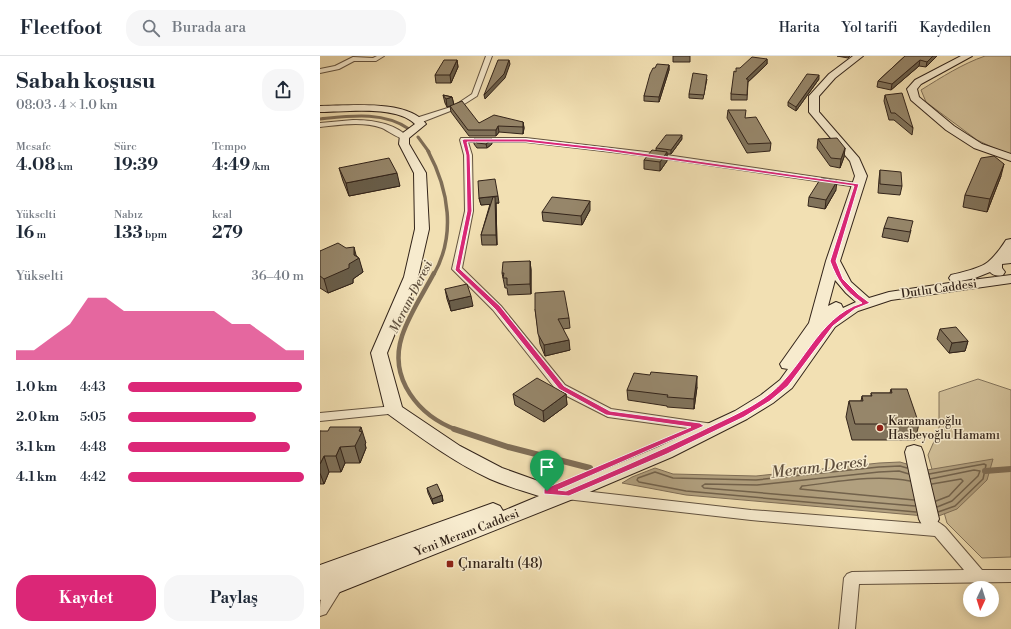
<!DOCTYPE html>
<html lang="tr">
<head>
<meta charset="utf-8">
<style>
  :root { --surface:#fff; --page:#f6f6f7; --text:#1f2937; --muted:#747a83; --line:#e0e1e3; --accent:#db2777 }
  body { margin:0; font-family:"Libre Bodoni",serif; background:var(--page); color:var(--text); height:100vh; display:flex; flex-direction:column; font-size:15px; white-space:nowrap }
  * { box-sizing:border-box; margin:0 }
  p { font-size:13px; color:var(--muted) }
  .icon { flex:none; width:22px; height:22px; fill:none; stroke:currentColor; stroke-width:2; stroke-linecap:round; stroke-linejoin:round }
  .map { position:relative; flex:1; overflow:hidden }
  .side { display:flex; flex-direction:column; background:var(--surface); width:320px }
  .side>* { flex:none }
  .needle { width:26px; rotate:184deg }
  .controls { position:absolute; left:643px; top:525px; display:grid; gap:8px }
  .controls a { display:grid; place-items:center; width:36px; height:36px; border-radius:50%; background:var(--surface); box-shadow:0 2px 10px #0003; font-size:20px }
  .pin { position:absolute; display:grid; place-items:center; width:34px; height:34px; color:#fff; margin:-41px -17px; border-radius:50% 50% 50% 0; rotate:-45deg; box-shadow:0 0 4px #0007 }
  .pin .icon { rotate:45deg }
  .round { display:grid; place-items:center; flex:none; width:42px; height:42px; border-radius:16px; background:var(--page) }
  .head { display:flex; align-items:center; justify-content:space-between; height:68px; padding:0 16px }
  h1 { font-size:22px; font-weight:800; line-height:30px }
  .figures { display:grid; grid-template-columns:repeat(3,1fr); gap:6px; height:68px; padding:4px 16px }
  .figures div { display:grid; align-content:center }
  .figures b { font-size:17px; font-weight:800 }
  .figures small { font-size:11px; font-weight:400 }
  .figures p { font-size:11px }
  .chart { height:112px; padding:8px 16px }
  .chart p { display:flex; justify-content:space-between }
  .chart svg { width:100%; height:72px; margin-top:4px; fill:var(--accent); opacity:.7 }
  .cta { display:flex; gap:8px; margin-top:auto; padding:8px 16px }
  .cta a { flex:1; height:46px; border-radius:16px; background:var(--accent); color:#fff; font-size:16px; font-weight:800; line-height:46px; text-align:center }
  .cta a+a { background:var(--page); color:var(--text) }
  ul { padding:0 16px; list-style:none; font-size:13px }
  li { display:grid; grid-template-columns:64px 48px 1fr; align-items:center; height:30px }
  li i { height:10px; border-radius:5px; background:var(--accent) }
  header { display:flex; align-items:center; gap:24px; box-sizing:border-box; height:56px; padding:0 20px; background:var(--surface); border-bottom:1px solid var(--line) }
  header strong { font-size:19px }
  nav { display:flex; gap:22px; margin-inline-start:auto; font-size:14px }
  .search { width:280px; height:36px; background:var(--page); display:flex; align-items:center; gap:10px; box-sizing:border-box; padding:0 14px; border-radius:16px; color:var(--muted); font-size:15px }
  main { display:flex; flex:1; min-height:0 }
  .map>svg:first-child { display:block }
</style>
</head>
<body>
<header>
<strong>Fleetfoot</strong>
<div class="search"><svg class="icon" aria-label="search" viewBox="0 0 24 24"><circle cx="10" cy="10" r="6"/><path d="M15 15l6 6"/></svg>Burada ara</div>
<nav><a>Harita</a><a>Yol tarifi</a><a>Kaydedilen</a></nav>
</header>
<main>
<section class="side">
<div class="head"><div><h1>Sabah koşusu</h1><p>08:03 · 4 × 1.0 km</p></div><a class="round"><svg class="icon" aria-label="share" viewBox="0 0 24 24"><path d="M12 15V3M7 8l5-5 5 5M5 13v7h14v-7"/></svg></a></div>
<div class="figures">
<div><p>Mesafe</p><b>4.08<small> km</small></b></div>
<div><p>Süre</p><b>19:39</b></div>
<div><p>Tempo</p><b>4:49<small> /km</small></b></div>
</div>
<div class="figures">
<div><p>Yükselti</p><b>16<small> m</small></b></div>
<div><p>Nabız</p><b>133<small> bpm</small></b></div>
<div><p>kcal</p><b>279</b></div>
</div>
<div class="chart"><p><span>Yükselti</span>36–40 m</p>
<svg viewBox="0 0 160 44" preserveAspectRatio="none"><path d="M0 44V38L10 38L20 30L30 22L40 6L50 6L60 14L70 14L80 14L90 14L100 14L110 14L120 22L130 22L140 30L150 38L160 38V44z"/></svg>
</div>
<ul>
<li><b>1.0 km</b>4:43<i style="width:99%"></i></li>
<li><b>2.0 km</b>5:05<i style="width:73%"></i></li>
<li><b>3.1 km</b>4:48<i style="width:92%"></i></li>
<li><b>4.1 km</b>4:42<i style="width:100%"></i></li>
</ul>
<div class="cta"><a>Kaydet</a><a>Paylaş</a></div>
</section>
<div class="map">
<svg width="691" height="573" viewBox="0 0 691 573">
  <rect width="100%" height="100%" fill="#f2e0b3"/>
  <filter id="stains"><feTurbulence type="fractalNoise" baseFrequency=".005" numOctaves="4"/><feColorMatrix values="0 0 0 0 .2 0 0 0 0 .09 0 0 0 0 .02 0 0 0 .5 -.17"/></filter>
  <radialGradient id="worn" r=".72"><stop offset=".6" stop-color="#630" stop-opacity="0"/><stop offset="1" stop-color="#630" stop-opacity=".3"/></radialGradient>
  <path fill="#d2c099" stroke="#82725a" d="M665,0H691V100L657,84L606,46L601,34C622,21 642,8 665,0Z
    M658,323L691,334V501L662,502L627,467L608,399L619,374V336Z"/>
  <path fill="#b1a07f" stroke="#7f6e57" d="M673,403L667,424L637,453L616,461L366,439L302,427L312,421L335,412L353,418L436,420L559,407L580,406L607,414Z"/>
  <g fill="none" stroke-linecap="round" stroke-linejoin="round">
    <path stroke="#72624c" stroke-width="1.5" d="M587,412L580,410L559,411L436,424L353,422L335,416L318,422L317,424L319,426L366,435L596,456
      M589,418L579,415L559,416L437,429L385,428L382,430L384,432L595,450
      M609,418L664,408L666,409L663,423L635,450L618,456
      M610,423L654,414L660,415L658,420L632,445L617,451
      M590,425C554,418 518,426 482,430L480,433L594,444
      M612,428L641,423L643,425L629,440L616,445"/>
    <path stroke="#7f6e57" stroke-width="3" d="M0,63C30,60 63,55 89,73
      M98,81L109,96"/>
    <path stroke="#7f6e57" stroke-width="3.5" d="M108,95C129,134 136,179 114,218"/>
    <path stroke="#7f6e57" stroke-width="4.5" d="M114,217C103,238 89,258 82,280C68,323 99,360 137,374"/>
    <path stroke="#7f6e57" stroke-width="6" d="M134,373L188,391L270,412
      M665,415L691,413"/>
    <defs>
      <path id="street" d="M57,0H64L56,5H34L19,13L0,17V13L15,10L33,1L53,2Z
        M166,0H172L157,40L138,52L102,66H96V62L134,50L152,38Z
        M33,64C52,64 74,67 88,81L87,83C79,84 69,75 62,72C42,65 20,69 0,71V67Z
        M141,82H206L326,96L537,127L541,129L537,131L326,100L206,86H148L152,99L153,155L142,212L181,250L245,329L291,353L400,369L402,372L400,375L396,376L288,361L237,335L173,254L132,213L145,155L144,99L140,84Z
        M74,350L78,351L80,354L78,357L0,365V357Z
        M246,433L431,454L609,468L610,466C618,464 619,467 625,471L662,514H691V526L539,528L535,573H519L524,522L527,518L532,516L644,514L615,480L431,464L246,443L241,442L239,438L241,434Z
        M16,523L21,525L24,529L6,558L0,560C0,546 0,528 16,523Z"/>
      <path id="secondary" d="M533,0H543L515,22L499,40V56L539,102L547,120L520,205L531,226L549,242L569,236L636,226L631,225L629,222L631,219C640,217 661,212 668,206C675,200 681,192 686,184L691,183V207L682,208V212L685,216L683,219C677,220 674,220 670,216L655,222L636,226L691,219V227L571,244L538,255L515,271L472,332L453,347L427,363L352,401L253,443L0,544V509L173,447L180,450L183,455L219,440C202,435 186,430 170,423C133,406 100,381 68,358L65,354L51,297L84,221L95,173L94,117L79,88L80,79L95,68C76,49 25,56 0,56V50C28,50 88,43 106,68L89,82V88L106,117L109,173L98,221L67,297L82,351L140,390L182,412L221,426L244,431L338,391L415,355L441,339L460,324L468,313L462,312L460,308L489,267L506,205L535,120L530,105L489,56V40L509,18ZM515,224L526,237L536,246L523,252L521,248L516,246L508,250Z
        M641,0H652L601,28L597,33L599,41L634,70L662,88L691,98V105L654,92L626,74L591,44L587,33L595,24Z
        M594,389L601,391L603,396L619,463L616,469L609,471L602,469L599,463L585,396L587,391Z"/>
    </defs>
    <use href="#street" stroke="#635340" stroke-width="2"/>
    <use href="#secondary" stroke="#33241a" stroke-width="2"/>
    <use href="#street" fill="#f7ebce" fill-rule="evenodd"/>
    <use href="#secondary" fill="#f7ebce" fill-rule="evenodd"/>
  </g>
  <path fill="#81735b" stroke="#33241a" d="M353,0H370V6H353Z
    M517,0H530L528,2Z
    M585,0H617L606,11L599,10L571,34L557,31L558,25Z
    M447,3V8L428,26L427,44H411V38L416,16L420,12Z
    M137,4L138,11L131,27H116L115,19Z
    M349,9V14L339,46L324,45V40L335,12Z
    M387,23L383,43L369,42V38Z
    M499,23L476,55L468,50V46Z
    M123,39L132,41L134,49L127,51L125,47Z
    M565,39L593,72L592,79L574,64H569L564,45Z
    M130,50L159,67L203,66L204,72L203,78L179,76L176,80H149L131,56Z
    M408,54L425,62L451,87L450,95L427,97L407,62Z
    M154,83L172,88L167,92H157L154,88Z
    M362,83L351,98H347V105L340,115L324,113V104L336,95V92Z
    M498,83L525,92L524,101L520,112L510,110L497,92Z
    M19,112L80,130L29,140L23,125Z
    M560,114L582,130L580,139L558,137L559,123Z
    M681,120L667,156L643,151L645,139Z
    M516,134L505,153L488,150L489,141Z
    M159,142L179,147H176L177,189H162L161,179L170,148L161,149Z
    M270,154L262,169L223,165L222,156Z
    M564,172L591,174L588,186L562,181Z
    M0,195L37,200L43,216L33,223V227L8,237L0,232Z
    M210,205L211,214V238L188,239L187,232H185L182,217Z
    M125,233L153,250L131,255L127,243Z
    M215,253L249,262L250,272L243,273L250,294L225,300L220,288Z
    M620,273L648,285L645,295L629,297L617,283Z
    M377,331L374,353L347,351V350L308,344L307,334Z
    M571,333L599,368L595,384H532L526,361L529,345H541L542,340H551V337H570Z
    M193,338H246L247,349L224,366L195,349Z
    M0,375L46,387L45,388L46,392L40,407H25L21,416H9L4,428H0Z
    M107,432L122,439L123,445L113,448L108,437Z"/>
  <path fill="#695e4a" stroke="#33241a" d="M613,0H617L606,11L607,6Z
    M447,3V8L426,28V23Z
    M137,4L138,11L131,27L130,19Z
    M189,4L190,8L185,22L165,43L164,39Z
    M600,4L599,10L571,34L572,28Z
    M349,9V14L339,46V41Z
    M499,19V23L476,55V51Z
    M132,41L134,49L127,51L126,43Z
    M203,66L204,72L203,78Z
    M178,70L179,76L176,80V74Z
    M362,79V83L351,98V94Z
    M172,83V88L167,92L166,88Z
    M525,92L524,101L520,112L521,103Z
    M347,96V105L340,115V106Z
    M684,108L681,120L667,156L670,143Z
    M77,117L80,130L29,140L26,127Z
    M517,125L516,134L505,153L506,144Z
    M178,140L179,147H176L177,189L176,179L175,148L161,149L159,142Z
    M270,145V154L262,169L261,160Z
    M34,191L37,203L39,202L43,216L33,223V227L8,237L4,223L29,208L34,199Z
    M210,205L211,214V238L210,228Z
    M151,240L153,250L131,255L129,245Z
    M249,284L250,294L225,300L224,289Z
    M648,285L645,295L629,297L632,287Z
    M377,320V331L374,353V343Z
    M246,338L247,349L224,366L223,355Z
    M41,371L46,387L45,388L46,392L40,407L35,390L39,375Z
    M20,391L25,407L21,416L16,400Z
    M4,400L9,416L4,428L0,417V408Z
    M122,439L123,445L113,448L112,443Z"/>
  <path fill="#96866a" stroke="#33241a" d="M585,0H613L607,6L600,4L572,28L558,25Z
    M432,1L447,3L426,23H428L427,39L411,38L414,15L416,16V12H420Z
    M124,4H137L130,19H115Z
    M178,4H189L184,18L164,39Z
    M337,8L349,9L339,41L324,40L330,18L333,12H335Z
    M373,17L387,19L384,39L369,38Z
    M487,18L499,19L476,51L468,46Z
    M582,37L593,72L575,57H571L565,39Z
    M123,39L132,41L126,43Z
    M142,45L159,67L174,59L203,66V71L178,70L176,74H148L130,50Z
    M408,54H426L425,62L436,61L451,87L428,88Z
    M346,79H362L351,94L336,92Z
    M517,82L525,92L521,103L511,102L498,83Z
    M154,83H172L166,88L157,87Z
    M332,94L347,96L340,106L324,104Z
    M674,100L684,108L670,143L645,139L661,102Z
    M69,102L77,117L26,127L19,112Z
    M560,114L581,116L582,130L560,128Z
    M501,122L517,125L506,144L489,141Z
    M175,123L178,140L159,142L158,125Z
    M173,141H175L176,179H161Z
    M232,141L270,145L261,160L222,156Z
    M568,161L593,165L590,176L564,172Z
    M18,187L26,192L34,191V199L39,202L29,208V212L4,223L0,220V195Z
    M210,205V228L187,229V222H183L184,217H182L183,206Z
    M147,228L151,240L129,245L125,233Z
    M244,235L249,262L238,263L249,284L224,289L218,278L215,253V237Z
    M636,271L648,285L632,287L620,273Z
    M331,316L377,320L374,343L347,341L348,339L307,334L314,317L330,319Z
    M217,322L246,338L223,355L193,338Z
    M571,333H587L599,368H535L529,345H543L542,340H552L551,337H572Z
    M10,371H41L39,375L42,376L35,390L20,391L16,400H4L0,408V375H8Z
    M117,428L122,439L112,443L107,432Z"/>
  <path fill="#db2777" stroke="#fff" fill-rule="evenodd" d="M144,83H206L286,92L539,128L516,205L523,223L538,238L550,247L535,253L513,270L468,330L450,345L424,361L347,398L249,440L224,438V433L371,371L286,359L239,333L175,253L135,214L147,155L146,99L142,84ZM147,86H206L286,95L534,130L510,205C518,226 524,234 542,247C496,261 483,316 444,342C424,356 401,365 379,376C335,397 291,416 246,435L238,434L384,370L380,367L290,355L244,330L180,250L140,213L152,155L150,99Z"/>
  <g fill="#8f2418" stroke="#f7ebce" stroke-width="1.5">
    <circle cx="560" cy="372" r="4"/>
    <rect x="126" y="504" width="8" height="8" rx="2"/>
  </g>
  <g text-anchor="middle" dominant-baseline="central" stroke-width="3" stroke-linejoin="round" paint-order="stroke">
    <g font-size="12" fill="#33241a" stroke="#f7ebce">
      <text transform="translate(619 233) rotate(-8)">Dutlu Caddesi</text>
      <text transform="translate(147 477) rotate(-21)">Yeni Meram Caddesi</text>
    </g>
    <g font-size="12" fill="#33241a" stroke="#f7ebce" text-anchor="start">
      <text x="568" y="365">Karamanoğlu<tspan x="568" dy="14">Hasbeyoğlu Hamamı</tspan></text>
    </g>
    <g font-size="13" font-style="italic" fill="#5f4f3d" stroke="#f7ebce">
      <text transform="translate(91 241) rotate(-63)">Meram Deresi</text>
    </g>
    <g font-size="14" fill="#33241a" stroke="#f7ebce" text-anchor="start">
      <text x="138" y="508">Çınaraltı (48)</text>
    </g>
    <g font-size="16" font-style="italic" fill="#5f4f3d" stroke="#f7ebce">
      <text transform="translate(499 411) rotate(-7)">Meram Deresi</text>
    </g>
  </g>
  <rect width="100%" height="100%" filter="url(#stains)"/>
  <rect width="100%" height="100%" fill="url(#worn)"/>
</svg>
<div class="controls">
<a><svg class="needle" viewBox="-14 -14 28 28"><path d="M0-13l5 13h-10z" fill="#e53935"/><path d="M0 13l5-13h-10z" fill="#747a83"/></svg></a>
</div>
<div class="pin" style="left:227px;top:435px;background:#1e9e55"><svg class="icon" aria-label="arrive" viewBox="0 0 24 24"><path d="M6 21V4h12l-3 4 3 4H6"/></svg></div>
</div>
</main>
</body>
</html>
